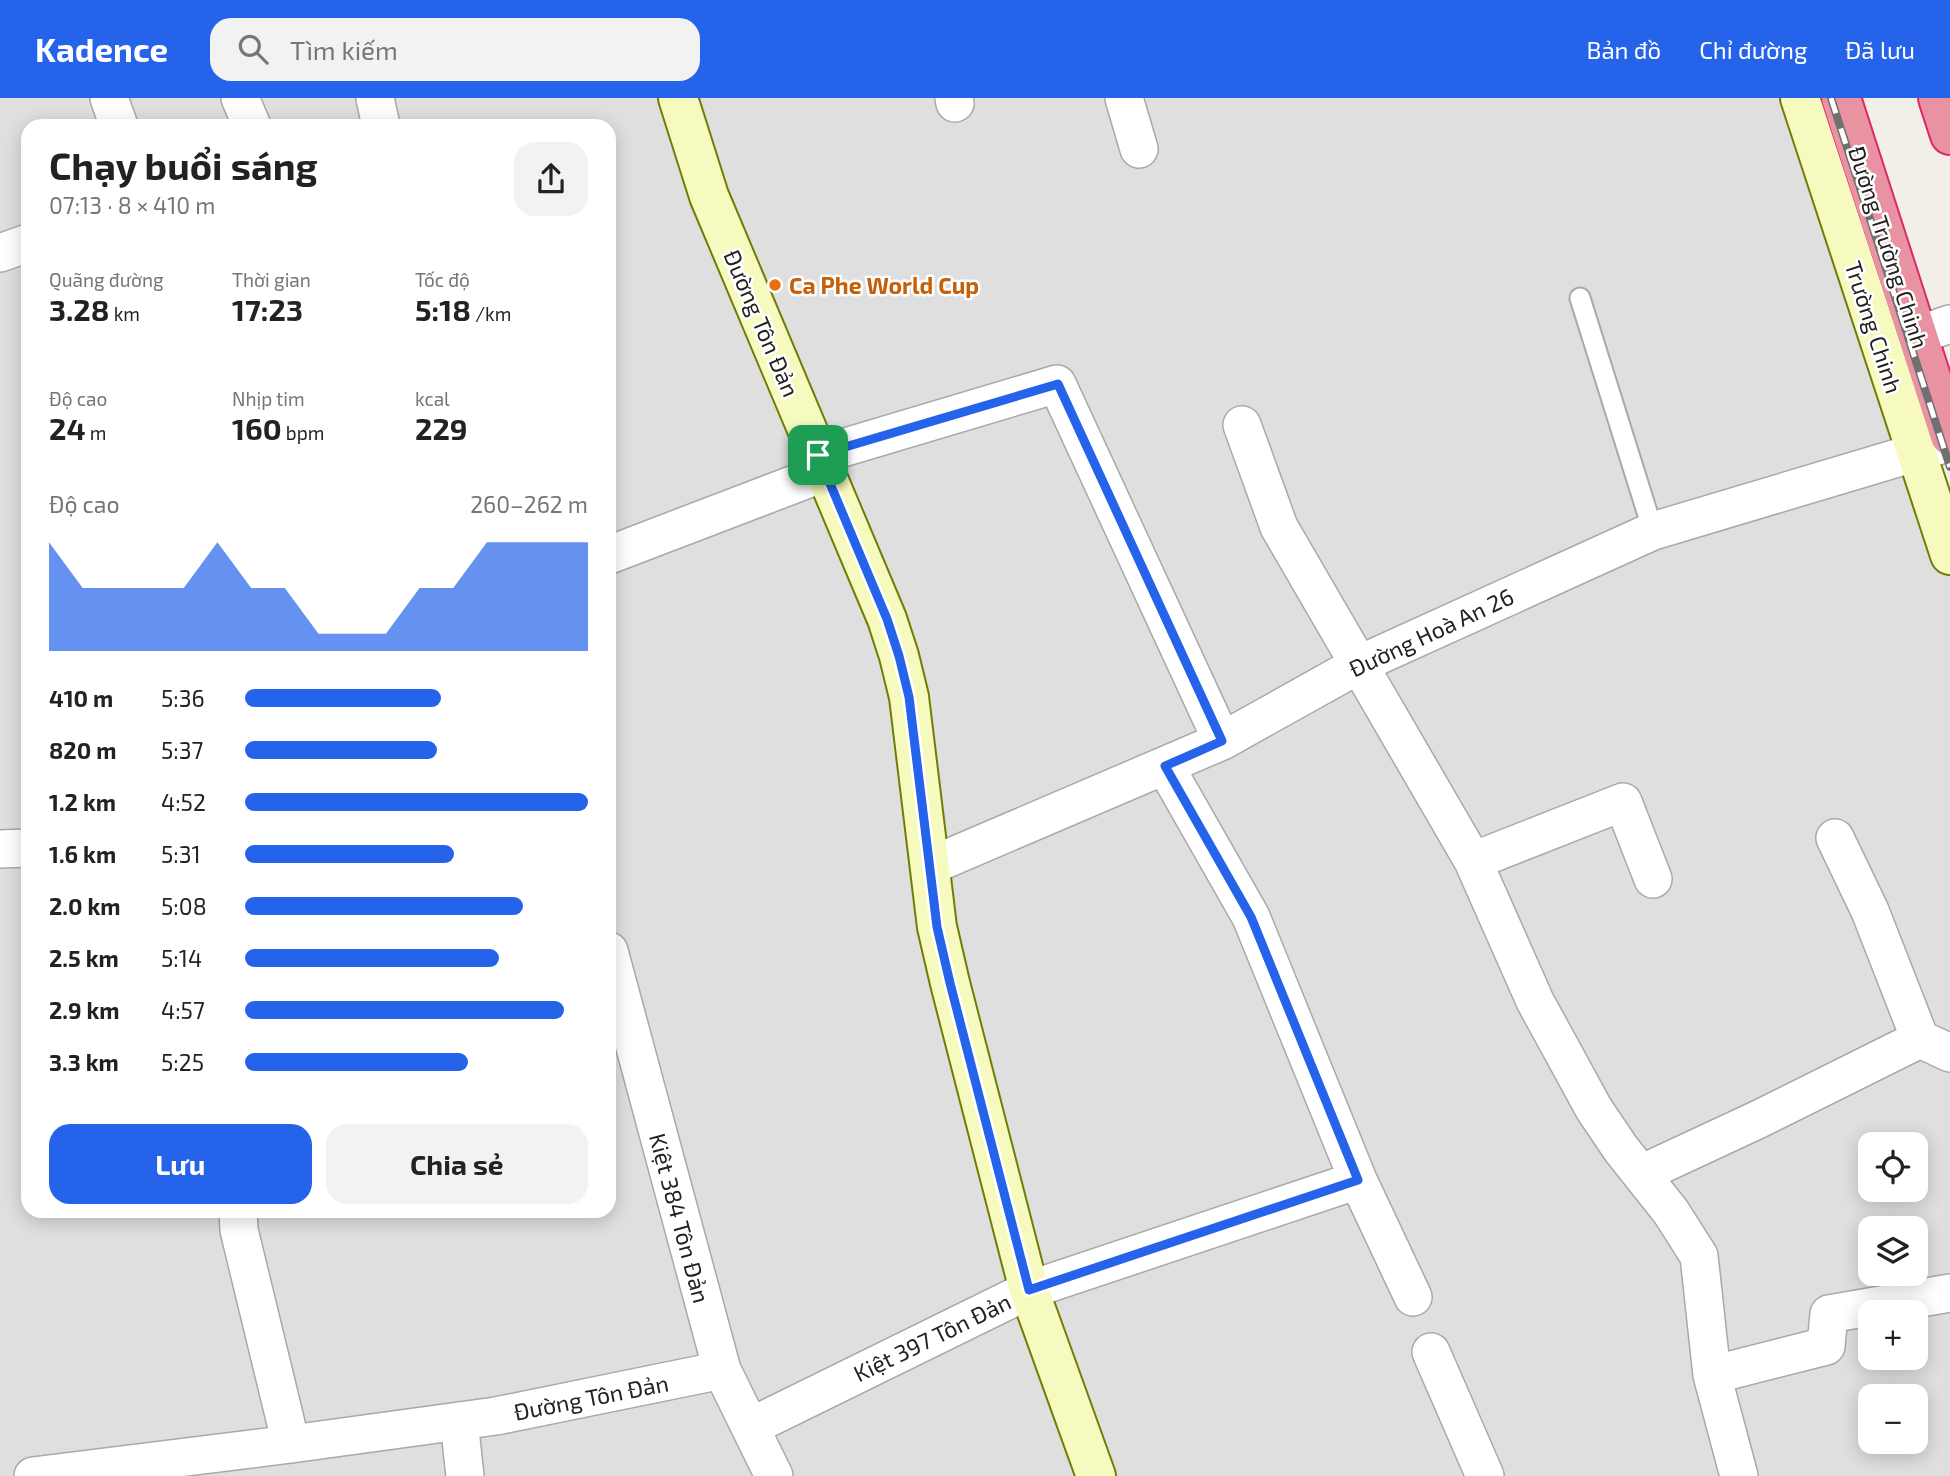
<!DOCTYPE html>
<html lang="vi">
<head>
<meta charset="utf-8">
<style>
  :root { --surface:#fff; --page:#f2f2f2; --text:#222; --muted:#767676; --accent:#2563eb }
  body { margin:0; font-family:"Exo 2",sans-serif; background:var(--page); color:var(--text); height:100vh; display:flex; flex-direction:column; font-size:26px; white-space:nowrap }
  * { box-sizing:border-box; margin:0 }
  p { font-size:23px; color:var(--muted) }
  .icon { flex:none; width:38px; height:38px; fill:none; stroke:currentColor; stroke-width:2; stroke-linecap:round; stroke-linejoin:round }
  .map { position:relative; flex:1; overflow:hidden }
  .details { position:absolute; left:21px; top:21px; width:595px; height:1099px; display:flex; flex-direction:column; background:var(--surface); border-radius:21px; box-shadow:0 4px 18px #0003 }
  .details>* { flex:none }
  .tools { position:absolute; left:1858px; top:1034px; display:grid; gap:14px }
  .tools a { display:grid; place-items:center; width:70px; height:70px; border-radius:14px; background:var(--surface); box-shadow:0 4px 18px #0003; font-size:35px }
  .pin { position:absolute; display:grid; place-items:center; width:60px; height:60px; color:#fff; margin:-30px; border-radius:14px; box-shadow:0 4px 10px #0006 }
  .round { display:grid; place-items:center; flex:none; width:74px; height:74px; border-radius:21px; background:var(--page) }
  .head { display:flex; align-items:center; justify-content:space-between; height:119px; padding:0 28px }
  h1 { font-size:38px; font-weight:700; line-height:52px }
  .metrics { display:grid; grid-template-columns:repeat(3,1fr); gap:10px; height:119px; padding:7px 28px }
  .metrics div { display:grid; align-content:center }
  .metrics b { font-size:30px; font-weight:700 }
  .metrics small { font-size:19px; font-weight:400 }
  .metrics p { font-size:19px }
  .chart { height:196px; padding:14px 28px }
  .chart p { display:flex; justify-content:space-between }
  .chart svg { width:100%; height:126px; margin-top:7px; fill:var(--accent); opacity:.7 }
  .action { display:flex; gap:14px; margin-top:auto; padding:14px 28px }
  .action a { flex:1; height:80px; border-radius:21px; background:var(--accent); color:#fff; font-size:28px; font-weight:700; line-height:80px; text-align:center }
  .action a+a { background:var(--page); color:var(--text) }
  ul { padding:0 28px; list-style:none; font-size:23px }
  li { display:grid; grid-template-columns:112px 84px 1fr; align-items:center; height:52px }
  li i { height:18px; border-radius:9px; background:var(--accent) }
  header { display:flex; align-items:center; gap:42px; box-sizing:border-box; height:98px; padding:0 35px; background:var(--accent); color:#fff }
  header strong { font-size:33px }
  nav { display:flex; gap:38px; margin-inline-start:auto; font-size:24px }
  .search { width:490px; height:63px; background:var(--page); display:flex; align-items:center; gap:18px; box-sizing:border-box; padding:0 24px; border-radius:21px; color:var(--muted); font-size:26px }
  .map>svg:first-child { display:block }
</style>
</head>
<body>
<header>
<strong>Kadence</strong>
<div class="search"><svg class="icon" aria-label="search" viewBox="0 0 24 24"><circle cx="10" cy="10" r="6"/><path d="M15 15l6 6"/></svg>Tìm kiếm</div>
<nav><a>Bản đồ</a><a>Chỉ đường</a><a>Đã lưu</a></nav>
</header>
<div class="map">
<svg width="1950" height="1378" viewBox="0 0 1950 1378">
  <rect width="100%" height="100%" fill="#f2efe9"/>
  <path fill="#e0dfdf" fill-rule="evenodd" d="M0,0H1816L1950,407V1378H0ZM28,28H609V1113H28ZM1871,1046H1916V1092H1871ZM1871,1130H1916V1176H1871ZM1871,1214H1916V1260H1871ZM1871,1298H1916V1344H1871Z"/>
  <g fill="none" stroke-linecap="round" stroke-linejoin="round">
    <defs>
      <path id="lane" d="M1580,200L1653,433"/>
      <path id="street" d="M109,0L119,28
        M240,0L252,28
        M375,0L381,28
        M954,0L955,5
        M1124,0L1139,51
        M0,155L28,145
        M1918,237L1950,226
        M1242,327L1279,429L1473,763L1535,903L1594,1011L1621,1051L1671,1114L1699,1158L1712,1277L1739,1378
        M819,357L1057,286L1222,643
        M609,457L826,374
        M1165,668L1251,819L1358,1082L1413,1199
        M1835,740L1870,813L1920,941
        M0,751L28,750
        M1473,763L1623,704L1653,781
        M930,768L1222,643L1360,566L1653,433L1944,346
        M609,853L722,1272L774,1378
        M1641,1076L1757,1022L1920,941L1950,955
        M238,1113L239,1132L291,1346
        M1431,1254L1485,1378
        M1712,1277L1826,1248L1829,1216L1950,1195
        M459,1323L465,1378
        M750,1329L1029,1192L1358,1082
        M33,1378L291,1346L496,1318L722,1272"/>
      <path id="secondary" d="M678,0L709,98L887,521L899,558L909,599L937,829L950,885L1029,1192L1096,1378
        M1800,0L1950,457"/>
      <path id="highway" d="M1841,0L1950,338
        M1938,0L1950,37"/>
    </defs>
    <use href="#lane" stroke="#a9a9a9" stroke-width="23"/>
    <use href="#street" stroke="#a9a9a9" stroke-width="40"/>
    <use href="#secondary" stroke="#707d05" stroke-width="42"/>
    <use href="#highway" stroke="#dc2a67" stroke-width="42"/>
    <use href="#lane" stroke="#fff" stroke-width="19"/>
    <use href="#street" stroke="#fff" stroke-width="37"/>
    <use href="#secondary" stroke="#f7fabf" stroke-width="38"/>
    <use href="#highway" stroke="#e892a2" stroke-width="38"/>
    <defs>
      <path id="rail" d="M1831,0L1950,369"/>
    </defs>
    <use href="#rail" stroke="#707070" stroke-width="8"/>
    <use href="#rail" stroke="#fff" stroke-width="5" stroke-dasharray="16" stroke-linecap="butt"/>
  </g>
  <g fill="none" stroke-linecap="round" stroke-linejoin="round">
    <defs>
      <path id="route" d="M1058,286L1222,643L1165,668L1251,819L1358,1082L1029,1192L950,885L937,829L909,599L899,558L887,521L818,357Z"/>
    </defs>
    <use href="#route" stroke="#fff" stroke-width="14"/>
    <use href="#route" stroke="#2563eb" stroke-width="9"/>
  </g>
  <circle fill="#e8710a" stroke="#fff" stroke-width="2.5" cx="775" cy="187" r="7"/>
  <g text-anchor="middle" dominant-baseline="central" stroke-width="5" stroke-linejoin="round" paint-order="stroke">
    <g font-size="23" fill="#222" stroke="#fff">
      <text transform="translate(1889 149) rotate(72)">Đường Trường Chinh</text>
      <text transform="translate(762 225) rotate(67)">Đường Tôn Đản</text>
      <text transform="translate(1874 229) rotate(72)">Trường Chinh</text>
      <text transform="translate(1431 534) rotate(-25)">Đường Hoà An 26</text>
      <text transform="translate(680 1120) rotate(75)">Kiệt 384 Tôn Đản</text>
      <text transform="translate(932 1239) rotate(-26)">Kiệt 397 Tôn Đản</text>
      <text transform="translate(591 1299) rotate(-11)">Đường Tôn Đản</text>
    </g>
    <g font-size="23" font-weight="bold" fill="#c56008" stroke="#fff" text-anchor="start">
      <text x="789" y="187">Ca Phe World Cup</text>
    </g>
  </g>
</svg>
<div class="tools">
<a><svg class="icon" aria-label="locate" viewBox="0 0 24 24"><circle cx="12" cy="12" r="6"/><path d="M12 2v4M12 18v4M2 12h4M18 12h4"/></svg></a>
<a><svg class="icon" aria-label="layers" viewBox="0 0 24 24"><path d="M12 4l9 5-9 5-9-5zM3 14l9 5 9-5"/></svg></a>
<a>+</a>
<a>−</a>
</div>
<div class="pin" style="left:818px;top:357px;background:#1e9e55"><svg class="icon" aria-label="arrive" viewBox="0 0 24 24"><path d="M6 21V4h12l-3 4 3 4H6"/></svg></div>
<section class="details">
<div class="head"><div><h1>Chạy buổi sáng</h1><p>07:13 · 8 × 410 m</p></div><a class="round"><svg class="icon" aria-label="share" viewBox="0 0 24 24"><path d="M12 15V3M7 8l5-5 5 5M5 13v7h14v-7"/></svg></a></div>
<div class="metrics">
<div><p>Quãng đường</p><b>3.28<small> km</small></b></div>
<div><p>Thời gian</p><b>17:23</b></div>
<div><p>Tốc độ</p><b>5:18<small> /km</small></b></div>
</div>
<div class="metrics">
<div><p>Độ cao</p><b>24<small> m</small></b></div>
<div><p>Nhịp tim</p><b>160<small> bpm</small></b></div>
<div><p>kcal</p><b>229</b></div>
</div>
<div class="chart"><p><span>Độ cao</span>260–262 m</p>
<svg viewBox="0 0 160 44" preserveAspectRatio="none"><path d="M0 44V6L10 22L20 22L30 22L40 22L50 6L60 22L70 22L80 38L90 38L100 38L110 22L120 22L130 6L140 6L150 6L160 6V44z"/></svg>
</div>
<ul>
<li><b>410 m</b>5:36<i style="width:57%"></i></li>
<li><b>820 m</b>5:37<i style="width:56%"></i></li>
<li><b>1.2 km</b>4:52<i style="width:100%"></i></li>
<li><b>1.6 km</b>5:31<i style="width:61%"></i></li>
<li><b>2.0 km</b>5:08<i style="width:81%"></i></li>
<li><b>2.5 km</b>5:14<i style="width:74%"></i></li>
<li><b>2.9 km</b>4:57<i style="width:93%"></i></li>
<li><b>3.3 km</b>5:25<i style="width:65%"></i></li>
</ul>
<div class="action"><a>Lưu</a><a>Chia sẻ</a></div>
</section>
</div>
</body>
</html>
